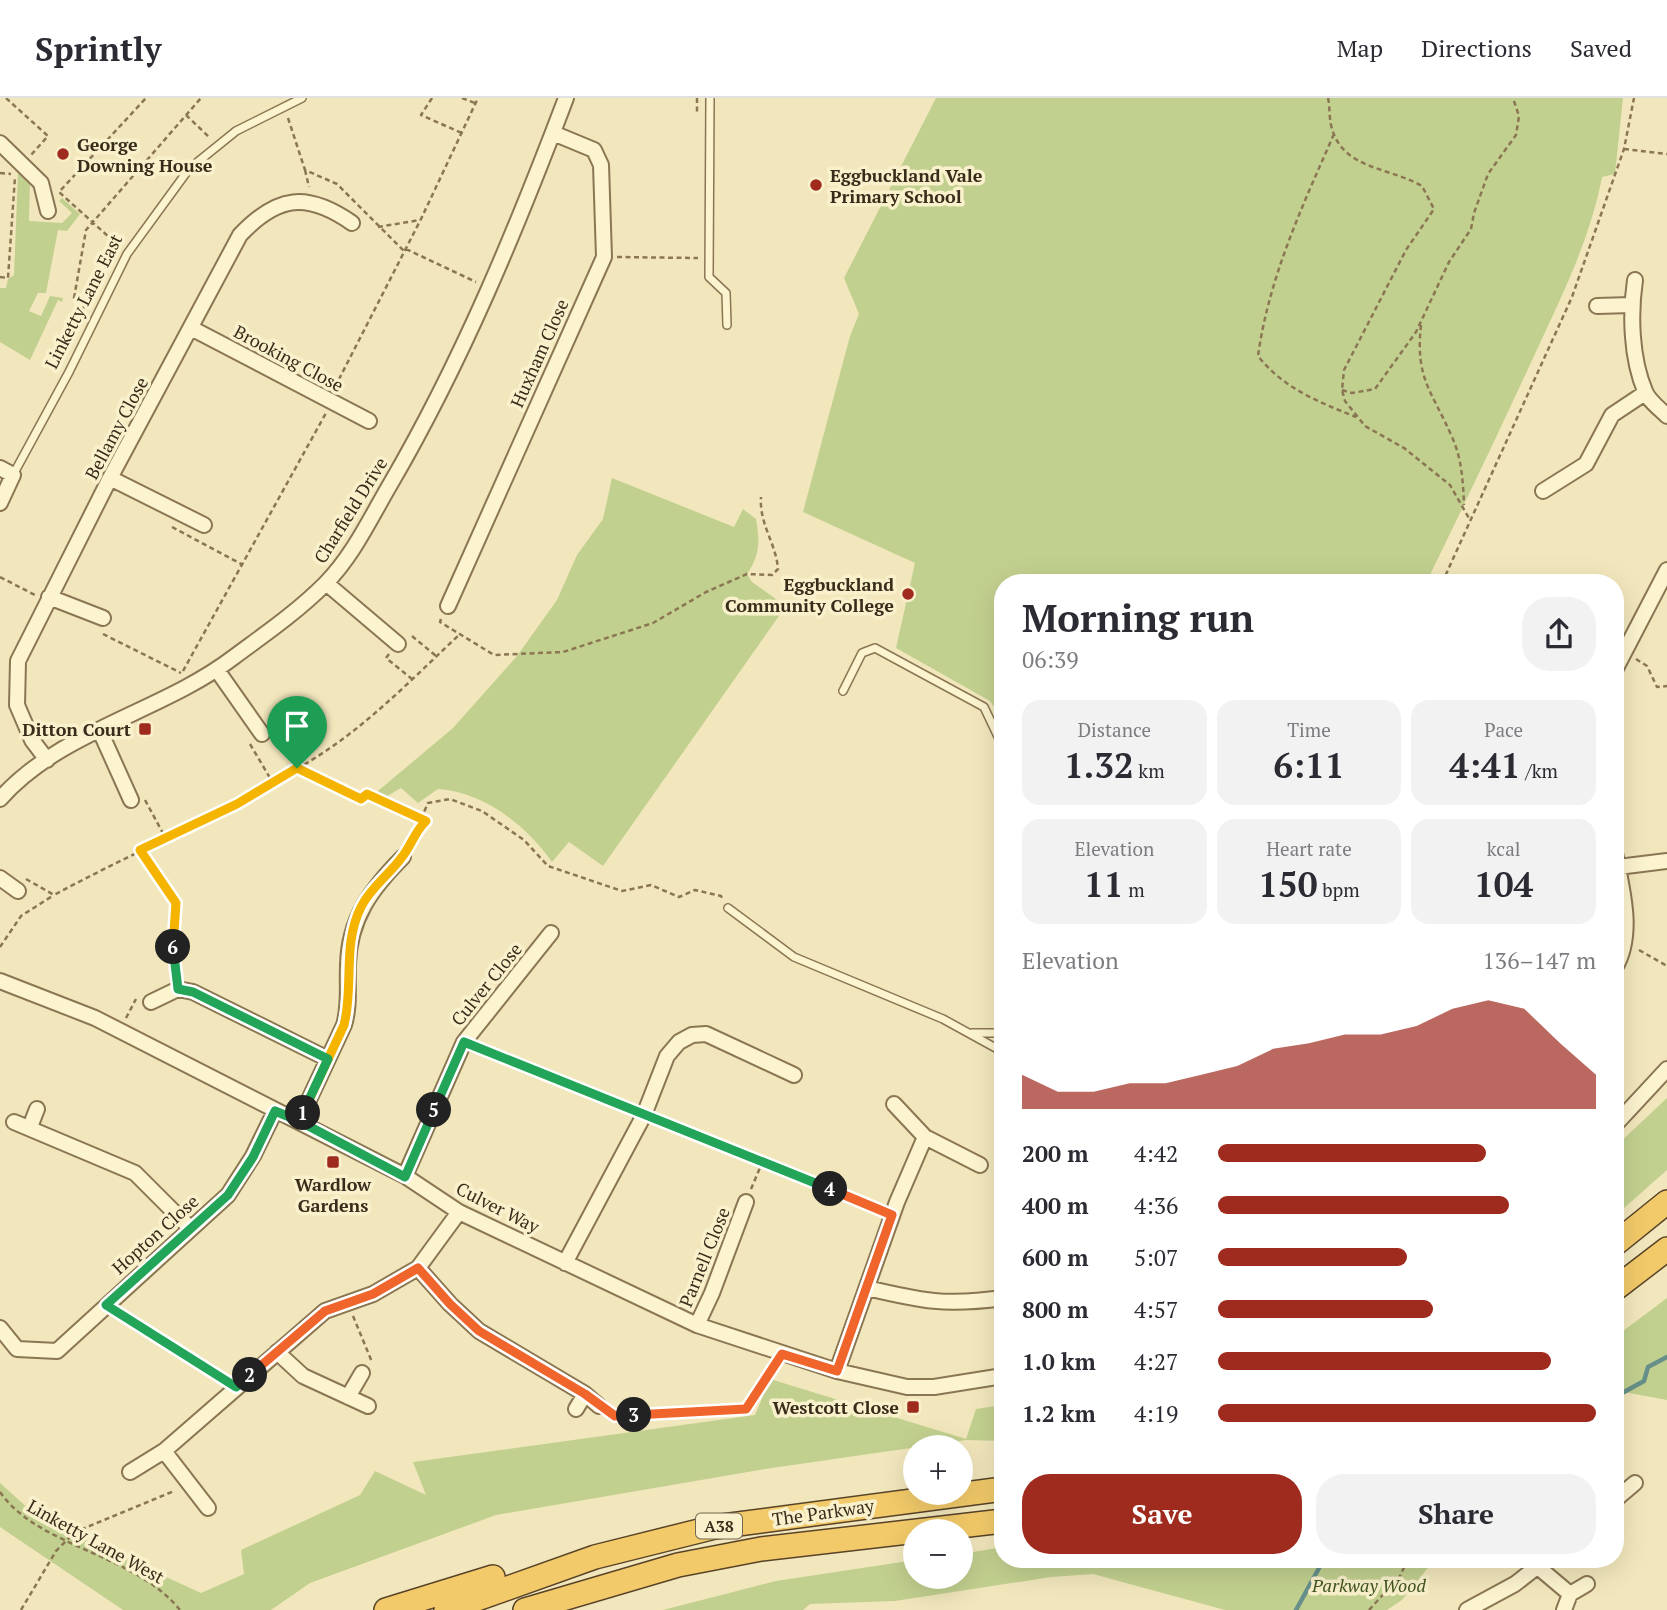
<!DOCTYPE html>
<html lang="en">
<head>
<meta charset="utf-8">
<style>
  :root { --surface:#fff; --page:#f2f2f3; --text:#2b2b33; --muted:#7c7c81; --line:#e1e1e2; --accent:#9f2a1e }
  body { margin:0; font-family:"PT Serif",serif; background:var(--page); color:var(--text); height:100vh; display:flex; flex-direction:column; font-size:26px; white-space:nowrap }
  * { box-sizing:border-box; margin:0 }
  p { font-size:23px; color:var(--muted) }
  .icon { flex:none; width:38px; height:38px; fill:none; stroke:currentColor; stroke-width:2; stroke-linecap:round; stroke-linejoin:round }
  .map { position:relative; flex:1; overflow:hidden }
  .side { position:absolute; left:994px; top:476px; width:630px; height:994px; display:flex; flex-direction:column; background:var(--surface); border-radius:28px; box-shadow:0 7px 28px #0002 }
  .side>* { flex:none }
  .fabs { position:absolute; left:903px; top:1337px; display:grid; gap:14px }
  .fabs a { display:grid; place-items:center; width:70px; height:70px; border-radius:50%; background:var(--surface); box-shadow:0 7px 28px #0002; font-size:35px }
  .pin { position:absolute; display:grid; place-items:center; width:60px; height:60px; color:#fff; margin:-72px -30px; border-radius:50% 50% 50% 0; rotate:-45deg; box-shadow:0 0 7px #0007 }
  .pin .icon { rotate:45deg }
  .km { position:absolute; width:35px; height:35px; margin:-18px; border-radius:50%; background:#222; color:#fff; font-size:19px; line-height:35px; text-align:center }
  .round { display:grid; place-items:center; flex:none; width:74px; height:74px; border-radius:28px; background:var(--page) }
  .overview { display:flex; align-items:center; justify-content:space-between; height:119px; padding:0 28px }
  h1 { font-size:38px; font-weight:600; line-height:52px }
  .figures { display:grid; grid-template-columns:repeat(3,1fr); gap:10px; height:119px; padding:7px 28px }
  .figures div { display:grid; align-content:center; border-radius:18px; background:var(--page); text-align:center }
  .figures b { font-size:35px; font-weight:600 }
  .figures small { font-size:19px; font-weight:400 }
  .figures p { font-size:19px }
  .chart { height:196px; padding:14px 28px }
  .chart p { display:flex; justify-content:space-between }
  .chart svg { width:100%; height:126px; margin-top:7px; fill:var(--accent); opacity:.7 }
  .primary-button { display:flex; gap:14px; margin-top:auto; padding:14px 28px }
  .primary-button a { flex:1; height:80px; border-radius:28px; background:var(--accent); color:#fff; font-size:28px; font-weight:600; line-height:80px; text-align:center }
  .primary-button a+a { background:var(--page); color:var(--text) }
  ul { padding:0 28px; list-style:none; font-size:23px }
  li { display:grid; grid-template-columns:112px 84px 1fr; align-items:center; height:52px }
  li i { height:18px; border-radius:9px; background:var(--accent) }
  header { display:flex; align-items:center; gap:42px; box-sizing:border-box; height:98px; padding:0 35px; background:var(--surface); border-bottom:2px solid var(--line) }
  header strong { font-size:33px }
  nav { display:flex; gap:38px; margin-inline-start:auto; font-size:24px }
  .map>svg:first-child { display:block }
</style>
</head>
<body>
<header>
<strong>Sprintly</strong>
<nav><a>Map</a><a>Directions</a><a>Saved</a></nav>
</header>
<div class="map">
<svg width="1667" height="1512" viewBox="0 0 1667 1512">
  <rect width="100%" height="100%" fill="#f2e7bc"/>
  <path fill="#c2d08f" d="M936,0H1623L1615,76L1602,79C1590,142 1561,200 1534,258C1499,334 1463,409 1426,485H1003V623L990,603L896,550L915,465L803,414L850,238L859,216L844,180Z
    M18,75L30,85L29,123L62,125L72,115L59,103L62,100L80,116L67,133L58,132L46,195H38L29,213L41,218L50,198L63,200L62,204L58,202L30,262L0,244V190H6L8,181L14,177Z
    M612,380L734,429L743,411L756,421C760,444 760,457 747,476L752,484L786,508L603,768L569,744L552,764C526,727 484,694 438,691L418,705L401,690L384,700L378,693L453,630L517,558L557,502L577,457L603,421Z
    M1667,1000V1072L1615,1118V1049Z
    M1667,1200V1302L1624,1294L1615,1299V1239Z
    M770,1281L966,1341L976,1311L1003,1307V1343L966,1342L765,1371L496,1417L310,1485L271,1512H123L0,1429V1385L40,1421L201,1495L244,1476L241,1452L360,1397L375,1373L426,1397L413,1364L755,1317Z
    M1003,1449V1461H1435L1402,1502L1387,1512H1225L1093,1476L1051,1479L895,1503L810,1506L803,1512H663L776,1483L915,1462V1479H961V1456Z"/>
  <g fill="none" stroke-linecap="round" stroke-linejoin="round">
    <path stroke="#67908a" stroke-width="4.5" d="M1615,1299L1644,1283L1648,1269L1667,1259
      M1296,1512L1324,1461"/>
    <defs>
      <path id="service" d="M710,0L709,179L726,195L727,227
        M13,377L69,274L127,156L189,71L236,33L302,0
        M843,593L862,555L875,550L984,609L1003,649
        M728,810L794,859L943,921L1003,954
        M972,935H1003"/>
      <path id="minor" d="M0,45L41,85L48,113
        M1635,182C1630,216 1631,260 1645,293C1648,302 1660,311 1667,318
        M1597,208L1631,207
        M191,230L369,323
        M0,370L13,377L0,405
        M110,380L204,427
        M1543,393L1586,366L1612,317L1645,295
        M326,485L398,546
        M49,499L103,520
        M448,508L604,159L601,67L594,52L553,35
        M217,572L262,636
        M1615,572L1667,472
        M100,633L131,702
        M47,662L32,642L17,607L18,563L110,380L240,137C278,97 307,94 352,125
        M0,701C61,632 162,614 234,559C265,536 297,514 325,486C353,458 371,419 391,385C462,263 516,132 566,0
        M1615,755C1622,791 1635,836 1615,870
        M1618,769L1667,763
        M0,780L18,793
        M0,883L95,920L405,1078L459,1114L697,1227L837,1273L907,1289H934L1003,1278
        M151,904L178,891L193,894L328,961
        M894,1006L925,1039L980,1067
        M299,1023L344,927C350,907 347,888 348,867C349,821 371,791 403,759
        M14,1024L135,1075L190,1130
        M1615,1027L1667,971
        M30,1029L37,1011
        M405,1078L464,944L551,835
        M565,1165L644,1017L667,958L679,944L692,937L706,936L794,977
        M418,1170L450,1206L479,1233L585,1296L599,1308
        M867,1190C922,1203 945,1208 1003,1200
        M697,1227L712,1195L746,1104
        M0,1230L17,1251L57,1253L228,1097L253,1058L275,1013
        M277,1254L303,1278L368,1308
        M837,1273L897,1104L925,1039
        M348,1299L362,1275
        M576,1311L585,1296
        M164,1353L208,1410
        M130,1374L164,1353L325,1213L373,1196L418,1170L459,1114
        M1615,1402L1635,1385
        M1538,1469L1570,1496L1587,1486
        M1467,1512L1515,1486L1547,1461
        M1564,1512L1570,1496"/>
      <path id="trunk" d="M1615,1146L1667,1104
        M1615,1191L1667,1151
        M386,1512L493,1479
        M446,1512L595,1459L715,1429L1003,1391
        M525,1512L678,1467L761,1451L1003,1423"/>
    </defs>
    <use href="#service" stroke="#8b7654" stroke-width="10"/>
    <use href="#minor" stroke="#8b7654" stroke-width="18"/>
    <use href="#trunk" stroke="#584329" stroke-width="26"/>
    <path stroke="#8b7654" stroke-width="2.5" stroke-dasharray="5 3.5" stroke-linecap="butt" d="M6,0L48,38L31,57
      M432,0L421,17L464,36
      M462,0L475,5
      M697,0V17
      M1328,0C1330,9 1329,18 1331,27C1341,72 1390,69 1422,88L1434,111L1406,152L1344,272L1342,292L1345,303L1365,328L1404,350L1450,387L1470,422
      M186,17L209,39
      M288,20L305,72L337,86L405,154
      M1334,36C1302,109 1269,179 1258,258C1284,291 1319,304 1356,319
      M1624,51L1667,56
      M305,72L309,89
      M0,75L11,76
      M378,129L420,122
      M120,149L59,94L146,0
      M406,151L476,184
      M617,159L698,160
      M0,179L8,180L15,79
      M1421,227C1415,281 1432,293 1452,339C1462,361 1463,384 1464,407
      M54,274L84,209L74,200L86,132L201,0
      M335,289L421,121L478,0
      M1342,292L1352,295L1375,291L1416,234L1449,164L1471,131L1474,115L1488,76L1516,37L1519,18L1513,0
      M172,429L243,467
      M0,479L35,497
      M1445,480L1454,485
      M1442,485L1572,199L1624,51L1634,0
      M441,521L440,524L494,557L563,554L653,525L706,494L747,476L772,477L778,471C776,445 759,426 761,399
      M103,536L181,575
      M412,538L436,558
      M389,556L386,560L412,581
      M1636,561L1647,568L1657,589L1667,588
      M183,573L326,315
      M273,629L276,627L302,668
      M250,646L273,685
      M298,671L361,701L367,697L421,721
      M145,702L165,739
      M410,747L426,723L421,721L428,705L450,701L482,713L524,742L548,768L622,793L651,787L679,799L695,792L721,798L723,802
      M140,752L176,805L173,849L176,877
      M26,781L54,797C141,750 234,712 318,658C370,625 414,579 459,537
      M0,849L21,818L54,797
      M1639,852L1667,868
      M126,920L136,901
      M477,949L630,1011
      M659,1023L880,1112
      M751,1091L762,1065
      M120,1216L224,1282
      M353,1218L372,1264
      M610,1315L615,1318L746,1311L775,1267
      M0,1394C39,1450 134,1455 180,1512
      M21,1512L56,1453L75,1434L174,1393
      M1369,1512L1400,1478L1408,1461"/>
    <use href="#service" stroke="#fcf3cf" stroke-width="7"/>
    <use href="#minor" stroke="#fcf3cf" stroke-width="14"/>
    <use href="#trunk" stroke="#f2ca69" stroke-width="23"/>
  </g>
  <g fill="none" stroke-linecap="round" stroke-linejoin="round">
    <defs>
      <path id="split-1" d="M297,670L361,701L367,696L426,723C415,733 411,748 402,759C389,777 371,789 361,809C342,847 354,889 344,927L303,1015"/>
      <path id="split-2" d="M250,1277L236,1289L106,1207L228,1097L253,1059L275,1013L299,1023L303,1015"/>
      <path id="split-3" d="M250,1277L325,1213L373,1196L418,1170L450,1206L479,1233L585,1296L615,1318L634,1317"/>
      <path id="split-4" d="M634,1317L746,1311L782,1256L837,1273L892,1117L830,1091"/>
      <path id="split-5" d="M434,1012L464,944L830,1091"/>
      <path id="split-6" d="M173,849L178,891L193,894L328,961L299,1023L405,1079L434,1012"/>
      <path id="split-7" d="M173,849L176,805L140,752L237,706L297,670"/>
    </defs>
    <use href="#split-1" stroke="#fff" stroke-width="14"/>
    <use href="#split-2" stroke="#fff" stroke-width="14"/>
    <use href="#split-3" stroke="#fff" stroke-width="14"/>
    <use href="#split-4" stroke="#fff" stroke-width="14"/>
    <use href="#split-5" stroke="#fff" stroke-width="14"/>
    <use href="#split-6" stroke="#fff" stroke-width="14"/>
    <use href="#split-7" stroke="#fff" stroke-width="14"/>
    <use href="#split-1" stroke="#f5b400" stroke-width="9"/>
    <use href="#split-2" stroke="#22a559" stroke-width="9"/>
    <use href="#split-3" stroke="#f0652b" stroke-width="9"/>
    <use href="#split-4" stroke="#f0652b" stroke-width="9"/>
    <use href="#split-5" stroke="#22a559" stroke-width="9"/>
    <use href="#split-6" stroke="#22a559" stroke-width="9"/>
    <use href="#split-7" stroke="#f5b400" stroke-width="9"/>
  </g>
  <g fill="#9f2a1e" stroke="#f9f0cc" stroke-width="2.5">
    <circle cx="63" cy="56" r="7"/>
    <circle cx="816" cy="87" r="7"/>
    <circle cx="908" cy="496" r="7"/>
    <rect x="138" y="624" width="14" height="14" rx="3.5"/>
    <rect x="326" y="1057" width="14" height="14" rx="3.5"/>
    <rect x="906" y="1302" width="14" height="14" rx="3.5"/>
  </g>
  <g text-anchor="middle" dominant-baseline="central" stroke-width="7" stroke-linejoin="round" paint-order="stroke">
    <rect fill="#f9f0cc" stroke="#72674f" stroke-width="2" x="696" y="1415.5" width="46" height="25" rx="5"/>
    <g font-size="16" font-weight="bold" fill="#382c1a">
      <text x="719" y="1428">A38</text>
    </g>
    <g font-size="18" font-weight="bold" fill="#382c1a" stroke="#f9f0cc" text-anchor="end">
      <text x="77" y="46" text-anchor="start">George<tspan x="77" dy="21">Downing House</tspan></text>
      <text x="830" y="77" text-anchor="start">Eggbuckland Vale<tspan x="830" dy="21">Primary School</tspan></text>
      <text x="894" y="486">Eggbuckland<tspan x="894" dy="21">Community College</tspan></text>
      <text x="131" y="631">Ditton Court</text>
      <text x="333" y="1086" text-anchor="middle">Wardlow<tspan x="333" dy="21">Gardens</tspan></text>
      <text x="899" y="1309">Westcott Close</text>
    </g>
    <g font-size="18" fill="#382c1a" stroke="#f9f0cc">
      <text transform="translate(83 203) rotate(-63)">Linketty Lane East</text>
      <text transform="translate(539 255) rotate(-66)">Huxham Close</text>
      <text transform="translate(289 260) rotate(28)">Brooking Close</text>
      <text transform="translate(116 330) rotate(-62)">Bellamy Close</text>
      <text transform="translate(350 412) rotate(-58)">Charfield Drive</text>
      <text transform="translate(486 886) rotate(-51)">Culver Close</text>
      <text transform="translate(498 1109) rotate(27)">Culver Way</text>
      <text transform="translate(155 1136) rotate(-42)">Hopton Close</text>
      <text transform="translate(704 1159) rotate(-68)">Parnell Close</text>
      <text transform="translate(823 1414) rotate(-8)">The Parkway</text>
      <text transform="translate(96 1443) rotate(29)">Linketty Lane West</text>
    </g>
    <g font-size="18" font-style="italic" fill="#43571f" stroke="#f9f0cc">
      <text x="1369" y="1487">Parkway Wood</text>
    </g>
  </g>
</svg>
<div class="fabs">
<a>+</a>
<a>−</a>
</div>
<div class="pin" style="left:297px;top:670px;background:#1e9e55"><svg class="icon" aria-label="arrive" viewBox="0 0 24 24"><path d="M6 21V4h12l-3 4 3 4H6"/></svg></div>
<b class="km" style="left:303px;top:1015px">1</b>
<b class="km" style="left:250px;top:1277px">2</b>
<b class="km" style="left:634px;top:1317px">3</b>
<b class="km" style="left:830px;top:1091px">4</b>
<b class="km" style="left:434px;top:1012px">5</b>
<b class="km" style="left:173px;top:849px">6</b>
<section class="side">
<div class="overview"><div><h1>Morning run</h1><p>06:39</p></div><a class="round"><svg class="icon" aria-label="share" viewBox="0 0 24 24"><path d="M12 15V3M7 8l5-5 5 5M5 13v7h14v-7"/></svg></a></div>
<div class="figures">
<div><p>Distance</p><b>1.32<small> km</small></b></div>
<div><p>Time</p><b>6:11</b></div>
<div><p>Pace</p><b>4:41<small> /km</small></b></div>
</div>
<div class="figures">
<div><p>Elevation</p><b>11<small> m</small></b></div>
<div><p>Heart rate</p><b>150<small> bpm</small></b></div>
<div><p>kcal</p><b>104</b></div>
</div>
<div class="chart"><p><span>Elevation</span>136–147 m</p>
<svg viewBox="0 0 160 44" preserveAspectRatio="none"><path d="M0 44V32L10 38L20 38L30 35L40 35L50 32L60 29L70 23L80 21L90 18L100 18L110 15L120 9L130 6L140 9L150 21L160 32V44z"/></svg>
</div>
<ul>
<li><b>200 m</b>4:42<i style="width:71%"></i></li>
<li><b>400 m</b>4:36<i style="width:77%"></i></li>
<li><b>600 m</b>5:07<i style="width:50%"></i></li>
<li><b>800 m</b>4:57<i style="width:57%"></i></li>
<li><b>1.0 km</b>4:27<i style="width:88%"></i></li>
<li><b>1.2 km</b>4:19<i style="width:100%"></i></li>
</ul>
<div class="primary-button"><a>Save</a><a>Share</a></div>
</section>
</div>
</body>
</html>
